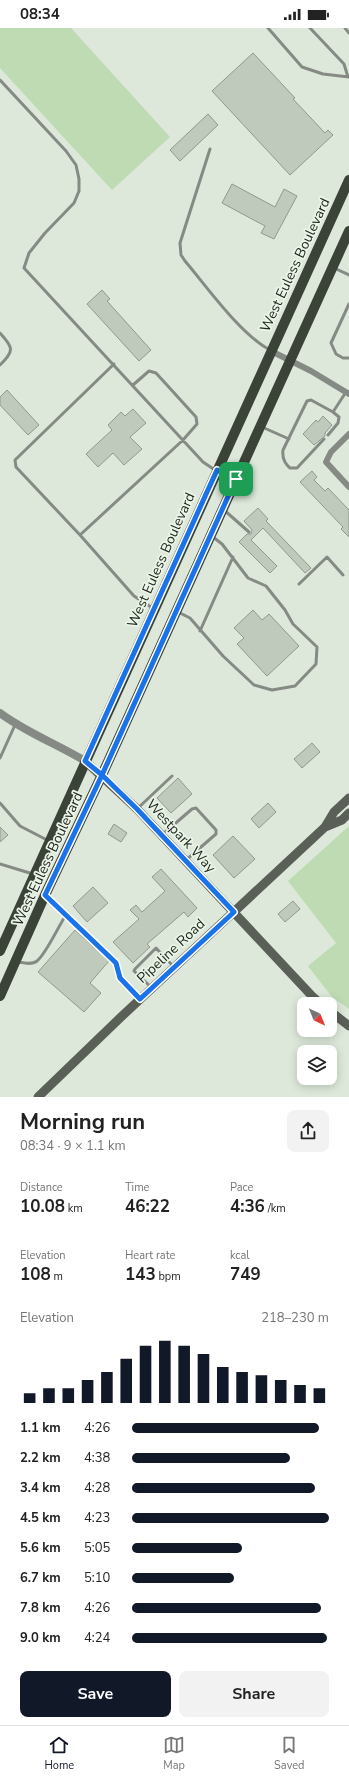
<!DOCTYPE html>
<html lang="en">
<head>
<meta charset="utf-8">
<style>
  :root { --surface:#fff; --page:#f2f2f2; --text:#222; --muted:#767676; --line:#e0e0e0; --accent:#111827 }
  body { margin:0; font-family:"Nunito Sans",sans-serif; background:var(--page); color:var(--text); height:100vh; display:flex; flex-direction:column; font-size:15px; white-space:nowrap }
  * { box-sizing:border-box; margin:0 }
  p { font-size:13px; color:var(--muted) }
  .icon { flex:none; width:22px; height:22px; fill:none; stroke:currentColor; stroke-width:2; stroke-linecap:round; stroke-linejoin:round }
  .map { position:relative; height:1069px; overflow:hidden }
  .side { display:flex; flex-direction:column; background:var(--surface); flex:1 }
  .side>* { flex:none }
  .needle { width:26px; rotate:137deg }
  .controls { position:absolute; left:297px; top:969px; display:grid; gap:8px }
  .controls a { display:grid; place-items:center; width:40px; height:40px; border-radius:8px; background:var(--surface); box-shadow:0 2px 10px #0003; font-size:20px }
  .pin { position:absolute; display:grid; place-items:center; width:34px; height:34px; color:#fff; margin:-17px; border-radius:8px; box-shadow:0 2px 6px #0006 }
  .round { display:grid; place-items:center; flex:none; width:42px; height:42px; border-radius:8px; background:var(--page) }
  .headline { display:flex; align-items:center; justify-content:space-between; height:68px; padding:0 20px }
  h1 { font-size:22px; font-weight:700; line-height:30px }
  .stats { display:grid; grid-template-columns:repeat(3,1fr); gap:6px; height:68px; padding:4px 20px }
  .stats div { display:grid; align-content:center }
  .stats b { font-size:17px; font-weight:700 }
  .stats small { font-size:11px; font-weight:400 }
  .stats p { font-size:11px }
  .chart { height:112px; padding:8px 20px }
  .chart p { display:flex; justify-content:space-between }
  .chart svg { width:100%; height:72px; margin-top:4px; stroke:var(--accent); stroke-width:6 }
  .button { display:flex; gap:8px; margin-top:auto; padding:8px 20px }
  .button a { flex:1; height:46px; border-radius:8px; background:var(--accent); color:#fff; font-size:16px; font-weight:700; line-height:46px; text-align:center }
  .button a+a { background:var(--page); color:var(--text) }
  ul { padding:0 20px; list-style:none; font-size:13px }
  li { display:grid; grid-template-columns:64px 48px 1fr; align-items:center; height:30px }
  li i { height:10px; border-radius:5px; background:var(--accent) }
  .status { display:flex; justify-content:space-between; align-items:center; height:28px; padding:0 20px; background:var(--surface); direction:ltr }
  .status svg { height:11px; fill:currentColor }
  .dock { display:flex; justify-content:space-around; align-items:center; height:56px; border-top:1px solid var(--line); background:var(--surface); font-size:11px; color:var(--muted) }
  .dock a { display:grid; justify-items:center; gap:2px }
  .dock .current { color:var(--accent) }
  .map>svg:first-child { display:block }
</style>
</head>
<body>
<div class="status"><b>08:34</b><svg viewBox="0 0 49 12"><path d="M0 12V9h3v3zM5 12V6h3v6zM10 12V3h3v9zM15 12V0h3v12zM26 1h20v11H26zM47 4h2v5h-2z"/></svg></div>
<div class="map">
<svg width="349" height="1069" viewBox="0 0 349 1069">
  <rect width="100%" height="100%" fill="#dde8da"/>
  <path fill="#bedbb4" d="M0,0H71L170,109L112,162L0,40Z
    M349,798V981L332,969L308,938L336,915L288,853Z"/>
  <path fill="#c0cabc" stroke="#8f998c" d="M253,25L295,70L293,71L325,105L328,102L333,107L290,147L212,63Z
    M208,86L218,97L180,133L170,122Z
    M232,156L275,179L284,161L297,168L274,211L261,205L265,198L222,175Z
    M102,262L110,271L107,273L151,322L139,333L87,276Z
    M7,362L39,397L28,407L0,377V369Z
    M133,381L146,395L130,409L142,421L124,437L113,425L98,439L86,426L112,402L108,397L121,384L125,388Z
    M323,388L332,397L325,405V408L314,417L303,406L316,392L318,394Z
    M312,443L317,449L314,452L325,463L328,460L349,482V509L341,501L343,499L300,454Z
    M258,480L268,491L266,493L311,540L305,545L263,500L251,512L277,538L270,545L239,514L247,506H251L252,502L244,493Z
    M253,582L262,592L269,586L299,618L267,648L237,616L244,610L234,600Z
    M312,715L320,724L302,740L294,731Z
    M178,750L192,766L171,785L157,770Z
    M268,775L276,784L259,800L251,791Z
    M114,796L127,805L121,814L108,806Z
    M0,799L8,807L0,814Z
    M233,808L255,831L234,850L213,827Z
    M161,841L197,880L188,889L184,884L147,916L150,919L133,935L113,914L139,891L130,882L136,877L142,884L165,863L152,849Z
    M93,859L108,875L87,894L73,878Z
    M293,873L300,881L285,894L278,886Z
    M75,902L109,933L90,955L101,965L84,984L38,944Z"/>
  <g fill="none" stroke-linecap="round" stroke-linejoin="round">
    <path stroke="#868a84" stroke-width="3" d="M268,0L302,39L323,46L349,49
      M310,0L344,36L348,49
      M345,0L349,5
      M0,52L66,123L76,137L79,151V163L74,175L45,205L29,225L24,240L203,434L215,442
      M210,121L180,215L181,227L185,233C208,260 240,306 270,322
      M334,240L349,247
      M349,276L331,315L336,326L343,330H349
      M0,305C13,319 15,323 0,337
      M133,357L149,343L156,345L196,389L197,396L183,412L80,507L134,568L154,581
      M262,399L289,411
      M328,407L338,395L339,389L333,384L346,364
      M324,411L297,440H290C284,435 282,430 283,422L307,373L311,372L333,384
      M224,482L249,504
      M80,507L16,439L15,432L114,336
      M299,556L327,529L343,547
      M178,584L190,590L223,628L254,657L272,662L295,658L316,636L317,619L293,596L285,582L266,558L248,550L222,516L213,509
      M200,603L233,529
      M0,730L15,697
      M0,775L20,798L47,812
      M138,780L172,748
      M163,806L192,781L196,780L216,802V806L186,832
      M0,836L33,846
      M46,869L116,935L120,950L139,971
      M18,934C24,935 32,937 37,933C46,926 59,897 66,887
      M152,960L134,943L135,941L156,920L173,938"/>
    <path stroke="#868a84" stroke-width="6" d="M271,323L311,343L349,366
      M349,406L331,424L326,434L349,459"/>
    <path stroke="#868a84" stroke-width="8" d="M0,685C27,705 57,716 85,733"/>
    <path stroke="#5a6057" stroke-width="9" d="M85,733L137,781L312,968L321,976
      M325,799L342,792L349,785
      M330,983L349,998
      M38,1069L121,989L325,799L334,784L349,770"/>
    <path stroke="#3b4238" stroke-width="10" d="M217,443L236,451
      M0,923L349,152
      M0,968L45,867L102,747L349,203"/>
  </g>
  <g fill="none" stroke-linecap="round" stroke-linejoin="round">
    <defs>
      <path id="route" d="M236,451L102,747L137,781L234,884L140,971L120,950L116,935L45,867L102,747L85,733L217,442L236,451"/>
    </defs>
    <use href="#route" stroke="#fff" stroke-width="8"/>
    <use href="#route" stroke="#1a73e8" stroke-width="5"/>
  </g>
  <g text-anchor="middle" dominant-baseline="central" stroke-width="3.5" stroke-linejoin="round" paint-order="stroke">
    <g font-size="14" fill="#1d211b" stroke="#eaf5e7">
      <text transform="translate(295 237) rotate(-65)">West Euless Boulevard</text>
      <text transform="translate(161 532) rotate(-66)">West Euless Boulevard</text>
      <text transform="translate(181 808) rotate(47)">Westpark Way</text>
      <text transform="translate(48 831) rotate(-65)">West Euless Boulevard</text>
      <text transform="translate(171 923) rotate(-43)">Pipeline Road</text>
    </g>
  </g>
</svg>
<div class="controls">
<a><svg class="needle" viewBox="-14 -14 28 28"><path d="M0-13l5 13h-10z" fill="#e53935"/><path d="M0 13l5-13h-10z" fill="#767676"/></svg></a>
<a><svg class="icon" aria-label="layers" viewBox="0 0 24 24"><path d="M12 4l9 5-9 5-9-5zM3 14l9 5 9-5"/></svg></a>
</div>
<div class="pin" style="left:236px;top:451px;background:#1e9e55"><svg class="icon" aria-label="arrive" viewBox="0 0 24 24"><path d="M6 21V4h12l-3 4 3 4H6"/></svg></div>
</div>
<section class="side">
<div class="headline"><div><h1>Morning run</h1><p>08:34 · 9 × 1.1 km</p></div><a class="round"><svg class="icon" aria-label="share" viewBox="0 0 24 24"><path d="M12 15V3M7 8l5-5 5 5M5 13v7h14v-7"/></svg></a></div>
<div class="stats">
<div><p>Distance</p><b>10.08<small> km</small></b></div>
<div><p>Time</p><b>46:22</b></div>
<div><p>Pace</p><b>4:36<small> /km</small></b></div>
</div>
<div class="stats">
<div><p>Elevation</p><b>108<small> m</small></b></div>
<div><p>Heart rate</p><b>143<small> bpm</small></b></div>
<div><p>kcal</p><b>749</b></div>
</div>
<div class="chart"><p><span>Elevation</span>218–230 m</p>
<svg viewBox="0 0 160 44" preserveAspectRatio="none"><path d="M5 44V38M15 44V35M25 44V35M35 44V30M45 44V25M55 44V17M65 44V9M75 44V6M85 44V9M95 44V14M105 44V22M115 44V25M125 44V27M135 44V30M145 44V33M155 44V35"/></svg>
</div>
<ul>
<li><b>1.1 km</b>4:26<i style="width:95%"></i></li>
<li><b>2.2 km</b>4:38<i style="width:80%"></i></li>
<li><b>3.4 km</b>4:28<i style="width:93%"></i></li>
<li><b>4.5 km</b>4:23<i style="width:100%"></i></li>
<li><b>5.6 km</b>5:05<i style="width:56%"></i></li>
<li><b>6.7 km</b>5:10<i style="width:52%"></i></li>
<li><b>7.8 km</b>4:26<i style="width:96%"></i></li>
<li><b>9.0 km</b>4:24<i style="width:99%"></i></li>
</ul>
<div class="button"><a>Save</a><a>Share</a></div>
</section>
<nav class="dock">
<a class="current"><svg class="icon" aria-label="home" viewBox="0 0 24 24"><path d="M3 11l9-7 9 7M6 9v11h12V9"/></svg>Home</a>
<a><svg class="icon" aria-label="map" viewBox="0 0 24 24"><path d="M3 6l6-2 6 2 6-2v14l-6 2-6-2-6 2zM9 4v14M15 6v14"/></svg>Map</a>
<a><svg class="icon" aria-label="saved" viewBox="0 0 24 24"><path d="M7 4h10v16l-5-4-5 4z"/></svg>Saved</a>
</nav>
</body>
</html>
